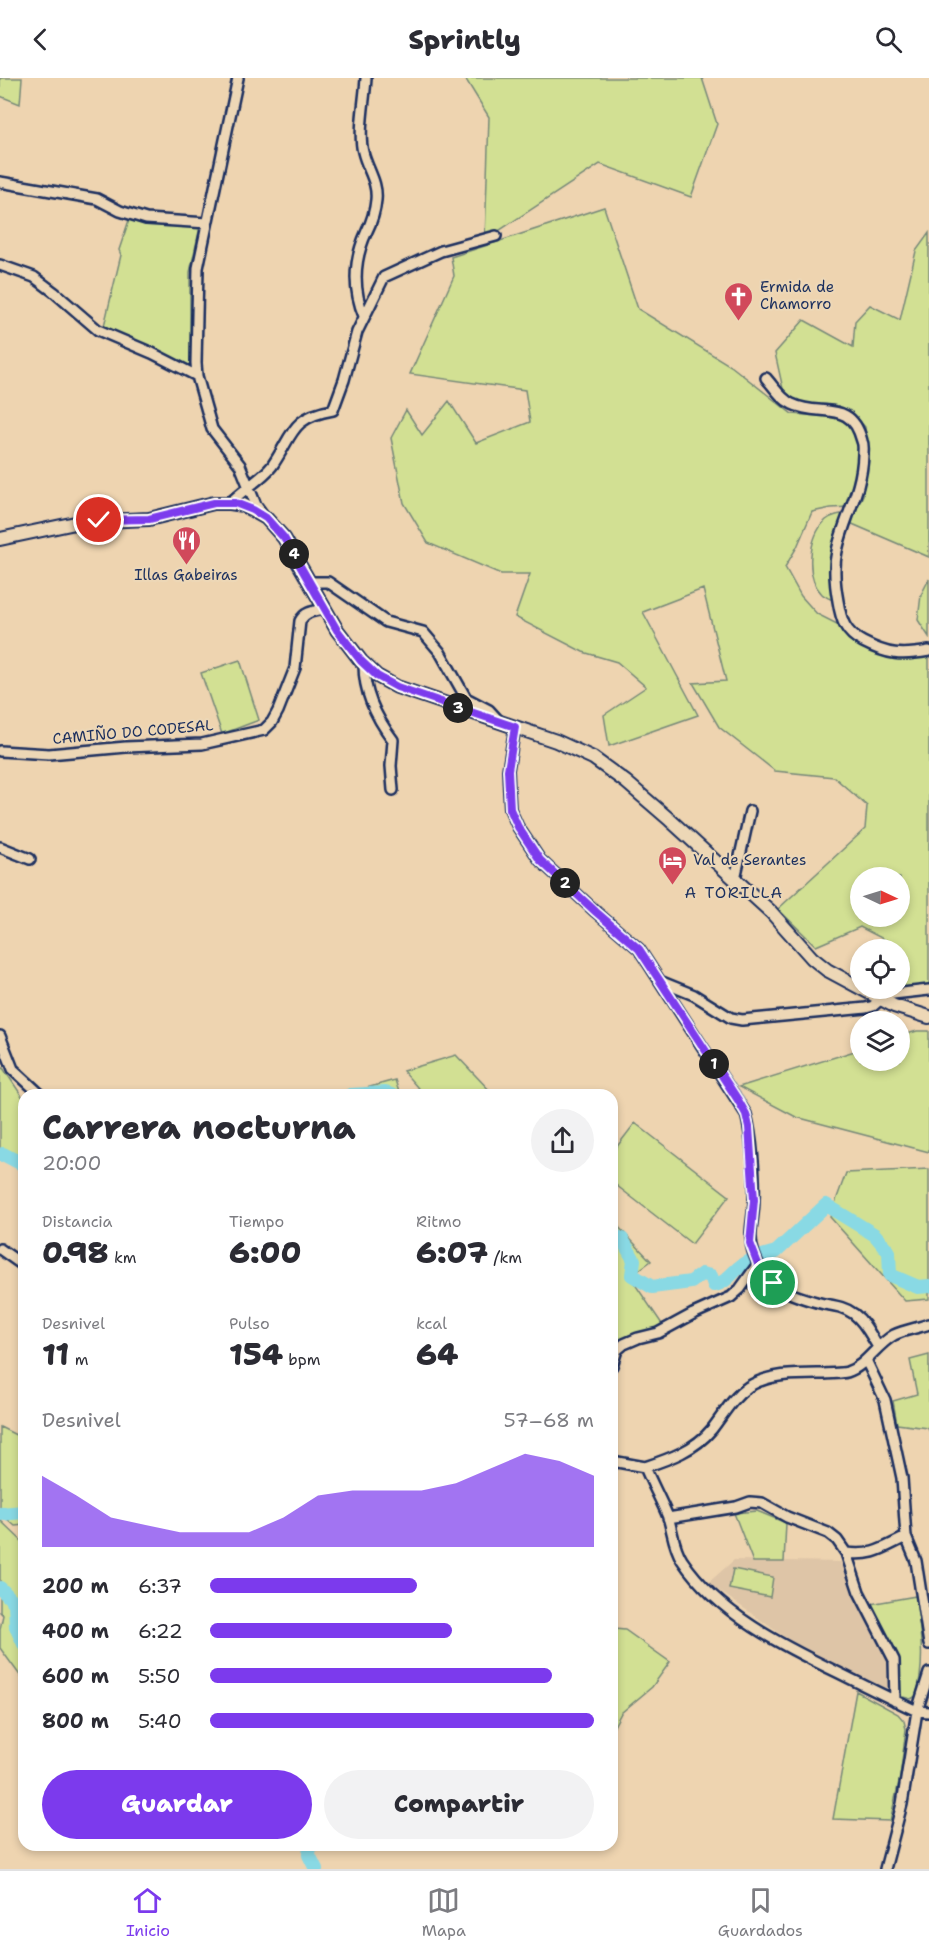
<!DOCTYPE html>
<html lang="es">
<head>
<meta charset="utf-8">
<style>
  :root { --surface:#fff; --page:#f2f2f3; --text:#2b2b33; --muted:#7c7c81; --line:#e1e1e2; --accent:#7c3aed }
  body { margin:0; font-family:"Shantell Sans",sans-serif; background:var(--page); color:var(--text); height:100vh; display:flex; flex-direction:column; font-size:22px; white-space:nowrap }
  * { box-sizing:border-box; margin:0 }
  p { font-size:20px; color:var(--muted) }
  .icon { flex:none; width:33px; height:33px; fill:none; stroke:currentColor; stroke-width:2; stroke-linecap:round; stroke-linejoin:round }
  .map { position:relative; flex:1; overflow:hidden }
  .details { position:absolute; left:18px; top:1011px; width:600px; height:762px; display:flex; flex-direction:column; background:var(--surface); border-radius:18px; box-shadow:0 3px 9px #0003 }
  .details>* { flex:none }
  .needle { width:39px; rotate:94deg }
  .fabs { position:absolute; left:850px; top:789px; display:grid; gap:12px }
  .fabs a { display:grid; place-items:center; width:60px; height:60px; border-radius:50%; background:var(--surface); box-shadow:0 3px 9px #0003; font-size:30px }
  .pin { position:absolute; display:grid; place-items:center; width:51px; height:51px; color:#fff; margin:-26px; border:3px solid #fff; border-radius:50%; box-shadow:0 2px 6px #0007 }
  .km { position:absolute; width:30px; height:30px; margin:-15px; border-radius:50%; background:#222; color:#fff; font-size:16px; line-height:30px; text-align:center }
  .round { display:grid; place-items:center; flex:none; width:63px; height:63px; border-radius:32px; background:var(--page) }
  .head { display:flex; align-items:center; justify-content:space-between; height:102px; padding:0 24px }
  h1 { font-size:33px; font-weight:800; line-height:45px }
  .figures { display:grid; grid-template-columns:repeat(3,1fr); gap:9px; height:102px; padding:6px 24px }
  .figures div { display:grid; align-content:center }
  .figures b { font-size:30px; font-weight:800 }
  .figures small { font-size:16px; font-weight:400 }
  .figures p { font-size:16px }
  .chart { height:168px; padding:12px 24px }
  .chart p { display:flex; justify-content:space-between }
  .chart svg { width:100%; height:108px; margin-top:6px; fill:var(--accent); opacity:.7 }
  .action { display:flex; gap:12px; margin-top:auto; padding:12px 24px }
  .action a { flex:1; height:69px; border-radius:36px; background:var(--accent); color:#fff; font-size:24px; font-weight:800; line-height:69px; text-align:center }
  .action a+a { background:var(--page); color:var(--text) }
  ul { padding:0 24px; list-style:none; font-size:20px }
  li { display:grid; grid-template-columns:96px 72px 1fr; align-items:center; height:45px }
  li i { height:15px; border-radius:8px; background:var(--accent) }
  header { display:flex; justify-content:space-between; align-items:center; height:78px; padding:0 24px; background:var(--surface); font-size:27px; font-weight:800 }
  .menu { display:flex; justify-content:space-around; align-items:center; height:84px; border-top:2px solid var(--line); background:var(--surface); font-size:16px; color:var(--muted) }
  .menu a { display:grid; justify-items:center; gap:3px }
  .menu .on { color:var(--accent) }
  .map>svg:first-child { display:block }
</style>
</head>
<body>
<header><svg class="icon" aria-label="back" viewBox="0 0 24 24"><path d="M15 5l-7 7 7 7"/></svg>Sprintly<svg class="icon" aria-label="search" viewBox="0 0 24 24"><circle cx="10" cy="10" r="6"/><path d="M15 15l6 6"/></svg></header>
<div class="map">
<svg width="929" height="1791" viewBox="0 0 929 1791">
  <rect width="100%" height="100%" fill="#eed4b0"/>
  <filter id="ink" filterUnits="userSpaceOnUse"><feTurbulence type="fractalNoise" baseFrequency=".0167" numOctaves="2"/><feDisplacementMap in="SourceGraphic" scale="12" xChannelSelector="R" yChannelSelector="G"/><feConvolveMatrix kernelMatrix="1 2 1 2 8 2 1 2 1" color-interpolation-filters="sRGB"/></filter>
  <g filter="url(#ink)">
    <path fill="#dec5a7" d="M734,1482L845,1484L890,1582L892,1614L792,1564L708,1505Z"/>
    <path fill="#d2e093" stroke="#768878" stroke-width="1.5" fill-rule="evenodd" d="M0,0H22L20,26L0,18Z
      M465,0H702L717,46L691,119L600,86L485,162L489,39Z
      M604,129L638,231L731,288L792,336L833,339L850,346L859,369L857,401L848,429L831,430L812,434L797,469L785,489L801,518L817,536L841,548L878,575L903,581L929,579V909L895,913L887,911L900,910V878L903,871L860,849L816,868L778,831L865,751L867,728L834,699L775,693L719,649L693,605L726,603L703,511L643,534L698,637L609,668L604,637L646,609L617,584L583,574L515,539L530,496H501L428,465L404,425L391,360L406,332L422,357L449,323L476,365L530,344L525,312L410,296L454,198L451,179ZM861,800H900V838H861Z
      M129,142L200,149L190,194V288L104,248L121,177L119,172Z
      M929,155V479L850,445L863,417L867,365L865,349L852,334L838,328H813L792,321L783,311L775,275L804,242L853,269L855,243L870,227L900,242L916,173Z
      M848,435L838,458L835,523C831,521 825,519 822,516C805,499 808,459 826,442C832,437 840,436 848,435Z
      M929,501V559L918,542L921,517Z
      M240,582L259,642L222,656L201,595Z
      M917,953H929V1074L796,1039L739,1009L861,971V982H900V958Z
      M456,977L494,1017H424L403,993Z
      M3,990L24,1021V1078L0,1073V991Z
      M395,1002L400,1017H341Z
      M635,1045L729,1118L692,1166L612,1104V1075Z
      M929,1091V1221L905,1223L830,1139L846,1095Z
      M612,1142L651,1183L630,1199L664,1249L612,1277Z
      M929,1277V1353L928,1350L897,1346L893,1323L917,1316L910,1282Z
      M0,1349L24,1361V1447L15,1448L0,1435Z
      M757,1433L786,1445L784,1484H753L734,1435Z
      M0,1442L24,1465V1603L0,1570V1551L3,1537L0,1534Z
      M733,1491L773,1499L770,1519L729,1511Z
      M916,1518C920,1554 926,1582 916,1618L911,1621L899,1618L896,1582L870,1526Z
      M614,1551L625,1552L670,1584L652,1609L621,1635L612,1652V1615L615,1605L616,1580Z
      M856,1613L898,1636L904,1643L906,1651L900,1699L890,1743L833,1741Z"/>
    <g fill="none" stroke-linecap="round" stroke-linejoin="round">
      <path stroke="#89d9e4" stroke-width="14" d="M350,1017L385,1015L391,1017
        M0,1077L3,1076L24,1087
        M612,1157L622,1161L634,1182L632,1197L652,1209L691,1204L702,1196L711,1198L714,1207C729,1205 735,1188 749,1183
        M762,1178L776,1174L826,1127L875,1157L889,1174L890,1197L918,1209L929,1208
        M0,1436L24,1434
        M0,1510L15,1525L16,1549L24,1566
        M310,1767L309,1777L316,1791"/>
      <defs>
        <path id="minor" d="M238,0L198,190L196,285L197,298L212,351L240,387L256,427L264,438
          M0,104L97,121L120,133L146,141L207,145
          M0,187L34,199L54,214L98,252L152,275L197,298
          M364,238C352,209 354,181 367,153C372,143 375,133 376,122C378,104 367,91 363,74C358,54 365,21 366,0
          M766,300C774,309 781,321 792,326C820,340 851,320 862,363C864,367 863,372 863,376C862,414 844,439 837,473C833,490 835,507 838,523C841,542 845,555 863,564C888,577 901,578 929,573
          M230,425C241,413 262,401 272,388C293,358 290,339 333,332L344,302L357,254L384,199L441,173L496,158
          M311,504H328L386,544L423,554L440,574L466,620L489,632L499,643
          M364,587C364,614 377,641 393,662L391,688L393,712
          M515,649L508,692L509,714L510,731L518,749L540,782L596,834L639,871L746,1036C752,1058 755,1098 754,1122C754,1141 747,1158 754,1176C766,1210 792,1218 824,1226C835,1228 845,1229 854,1236C865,1244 871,1258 878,1269
          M0,673L49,676L126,669L202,666L264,652L272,644L278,633L295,590L300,543C305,533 315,533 325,531
          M0,769L30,781
          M735,801L750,733
          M662,904L694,917L731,940L742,942L866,930L873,928L881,921
          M875,918L929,912
          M0,958L13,991L41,1017
          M0,1171L24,1188
          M866,1282L885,1322L902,1400L906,1459L916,1483L929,1566
          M612,1288L617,1272L624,1266L638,1260L658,1255L693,1236L731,1219L740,1211L758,1186
          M612,1383L645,1389C652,1406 661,1422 668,1439C673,1454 673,1468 682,1482C718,1536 783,1568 839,1595C865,1608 891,1621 917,1633L929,1634
          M645,1389C669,1381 695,1372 712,1351C723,1337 732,1320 748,1309C770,1295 799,1296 824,1296C831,1295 840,1296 847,1294C866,1288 876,1267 894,1257C904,1252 918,1250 929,1246
          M668,1440L736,1429L750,1424L762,1425L787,1439L828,1455L837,1462L846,1475L859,1514L894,1582L895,1623
          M846,1475C874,1478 881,1471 906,1459
          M885,1791L902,1726L917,1633L929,1595"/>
        <path id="major" d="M0,461L80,444L149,441L214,425H230L243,427L266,440L284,460L337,552L361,583L377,598L397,609L556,663L593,680L626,704L670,742L771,834L812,880L827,892L894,928L929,939"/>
      </defs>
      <use href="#minor" stroke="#1b2f5e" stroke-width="14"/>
      <use href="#major" stroke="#1b2f5e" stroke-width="16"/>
      <use href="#minor" stroke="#edd7b6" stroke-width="9"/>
      <use href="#major" stroke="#edd7b6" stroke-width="12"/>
    </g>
  </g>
  <g fill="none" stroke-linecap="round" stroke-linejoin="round" filter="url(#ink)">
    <defs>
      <path id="route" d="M99,442L149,441L214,425H235L253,432L266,440L284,460L337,552L361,583L377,598L397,609L515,649L508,692L510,731L518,749L540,782L596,834L639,871L738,1022L746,1036L749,1049L754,1122L750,1165L758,1186L773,1205"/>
    </defs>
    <use href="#route" stroke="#fff" stroke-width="12"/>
    <use href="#route" stroke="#7c3aed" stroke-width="8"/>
  </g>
  <defs>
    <symbol id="church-pin" viewBox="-11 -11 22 30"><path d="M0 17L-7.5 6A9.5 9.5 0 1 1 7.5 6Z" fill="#d1495b" stroke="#edd7b6"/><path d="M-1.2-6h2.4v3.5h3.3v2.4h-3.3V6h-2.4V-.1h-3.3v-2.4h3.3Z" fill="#fff"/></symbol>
    <symbol id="restaurant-pin" viewBox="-11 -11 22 30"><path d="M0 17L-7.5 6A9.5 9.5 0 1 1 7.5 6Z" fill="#d1495b" stroke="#edd7b6"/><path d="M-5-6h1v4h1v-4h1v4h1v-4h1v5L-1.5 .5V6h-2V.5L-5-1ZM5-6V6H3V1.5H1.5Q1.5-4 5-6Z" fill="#fff"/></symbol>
    <symbol id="hotel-pin" viewBox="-11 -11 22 30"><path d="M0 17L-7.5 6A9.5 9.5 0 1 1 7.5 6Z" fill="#d1495b" stroke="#edd7b6"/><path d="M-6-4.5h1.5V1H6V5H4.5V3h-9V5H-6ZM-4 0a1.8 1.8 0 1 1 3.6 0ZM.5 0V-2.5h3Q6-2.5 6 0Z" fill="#fff"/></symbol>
  </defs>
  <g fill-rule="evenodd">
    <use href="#church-pin" x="722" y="202" width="33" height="45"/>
    <use href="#restaurant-pin" x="170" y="446" width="33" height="45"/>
    <use href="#hotel-pin" x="656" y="766" width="33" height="45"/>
  </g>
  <g text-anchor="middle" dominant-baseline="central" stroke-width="4.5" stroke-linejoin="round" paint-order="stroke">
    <g font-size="15" fill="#1b2f5e" stroke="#edd7b6" text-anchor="start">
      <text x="760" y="209">Ermida de<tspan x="760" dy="17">Chamorro</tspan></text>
      <text x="186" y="497" text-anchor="middle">Illas Gabeiras</text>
      <text x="693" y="782">Val de Serantes</text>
    </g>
    <g font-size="15" fill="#1b2f5e" stroke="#edd7b6">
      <text transform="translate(133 654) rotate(-5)">CAMIÑO DO CODESAL</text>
    </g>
    <g font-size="16" letter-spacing="1.5" fill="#1b2f5e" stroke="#edd7b6">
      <text x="734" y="814">A TORILLA</text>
    </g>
  </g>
</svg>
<div class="fabs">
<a><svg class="needle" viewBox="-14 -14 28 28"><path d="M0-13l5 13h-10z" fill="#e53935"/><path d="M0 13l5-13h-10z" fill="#7c7c81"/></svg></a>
<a><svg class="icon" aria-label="locate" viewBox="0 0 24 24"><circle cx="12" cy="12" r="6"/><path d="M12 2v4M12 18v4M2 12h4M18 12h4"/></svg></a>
<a><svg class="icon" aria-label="layers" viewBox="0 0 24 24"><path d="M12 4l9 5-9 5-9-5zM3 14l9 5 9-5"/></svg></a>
</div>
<div class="pin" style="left:773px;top:1205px;background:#1e9e55"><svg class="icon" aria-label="arrive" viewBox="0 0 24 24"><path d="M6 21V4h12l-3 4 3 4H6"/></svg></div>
<div class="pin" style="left:99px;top:442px;background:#d93025"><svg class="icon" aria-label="check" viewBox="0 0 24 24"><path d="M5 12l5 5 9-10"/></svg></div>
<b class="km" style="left:714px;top:986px">1</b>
<b class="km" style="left:565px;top:805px">2</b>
<b class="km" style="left:458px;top:630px">3</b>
<b class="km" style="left:294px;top:476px">4</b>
<section class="details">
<div class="head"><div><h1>Carrera nocturna</h1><p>20:00</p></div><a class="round"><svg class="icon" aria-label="share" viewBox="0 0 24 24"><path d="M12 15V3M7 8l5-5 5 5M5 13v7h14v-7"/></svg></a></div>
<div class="figures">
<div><p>Distancia</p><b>0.98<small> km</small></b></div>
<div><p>Tiempo</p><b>6:00</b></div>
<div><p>Ritmo</p><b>6:07<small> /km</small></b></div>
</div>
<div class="figures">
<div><p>Desnivel</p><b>11<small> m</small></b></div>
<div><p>Pulso</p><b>154<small> bpm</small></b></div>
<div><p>kcal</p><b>64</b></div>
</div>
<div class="chart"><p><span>Desnivel</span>57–68 m</p>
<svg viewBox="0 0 160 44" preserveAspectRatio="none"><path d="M0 44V15L10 23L20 32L30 35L40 38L50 38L60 38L70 32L80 23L90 21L100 21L110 21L120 18L130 12L140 6L150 9L160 15V44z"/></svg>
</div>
<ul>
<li><b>200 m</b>6:37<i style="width:54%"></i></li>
<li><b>400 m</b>6:22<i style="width:63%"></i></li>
<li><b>600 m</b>5:50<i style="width:89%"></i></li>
<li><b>800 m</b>5:40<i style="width:100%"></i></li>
</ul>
<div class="action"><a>Guardar</a><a>Compartir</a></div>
</section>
</div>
<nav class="menu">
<a class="on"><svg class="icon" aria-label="home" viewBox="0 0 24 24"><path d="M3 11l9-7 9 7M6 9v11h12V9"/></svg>Inicio</a>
<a><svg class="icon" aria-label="map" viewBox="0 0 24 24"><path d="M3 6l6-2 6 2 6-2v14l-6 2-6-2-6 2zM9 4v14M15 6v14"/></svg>Mapa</a>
<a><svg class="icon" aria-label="saved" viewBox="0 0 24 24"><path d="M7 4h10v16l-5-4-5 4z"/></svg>Guardados</a>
</nav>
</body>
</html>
